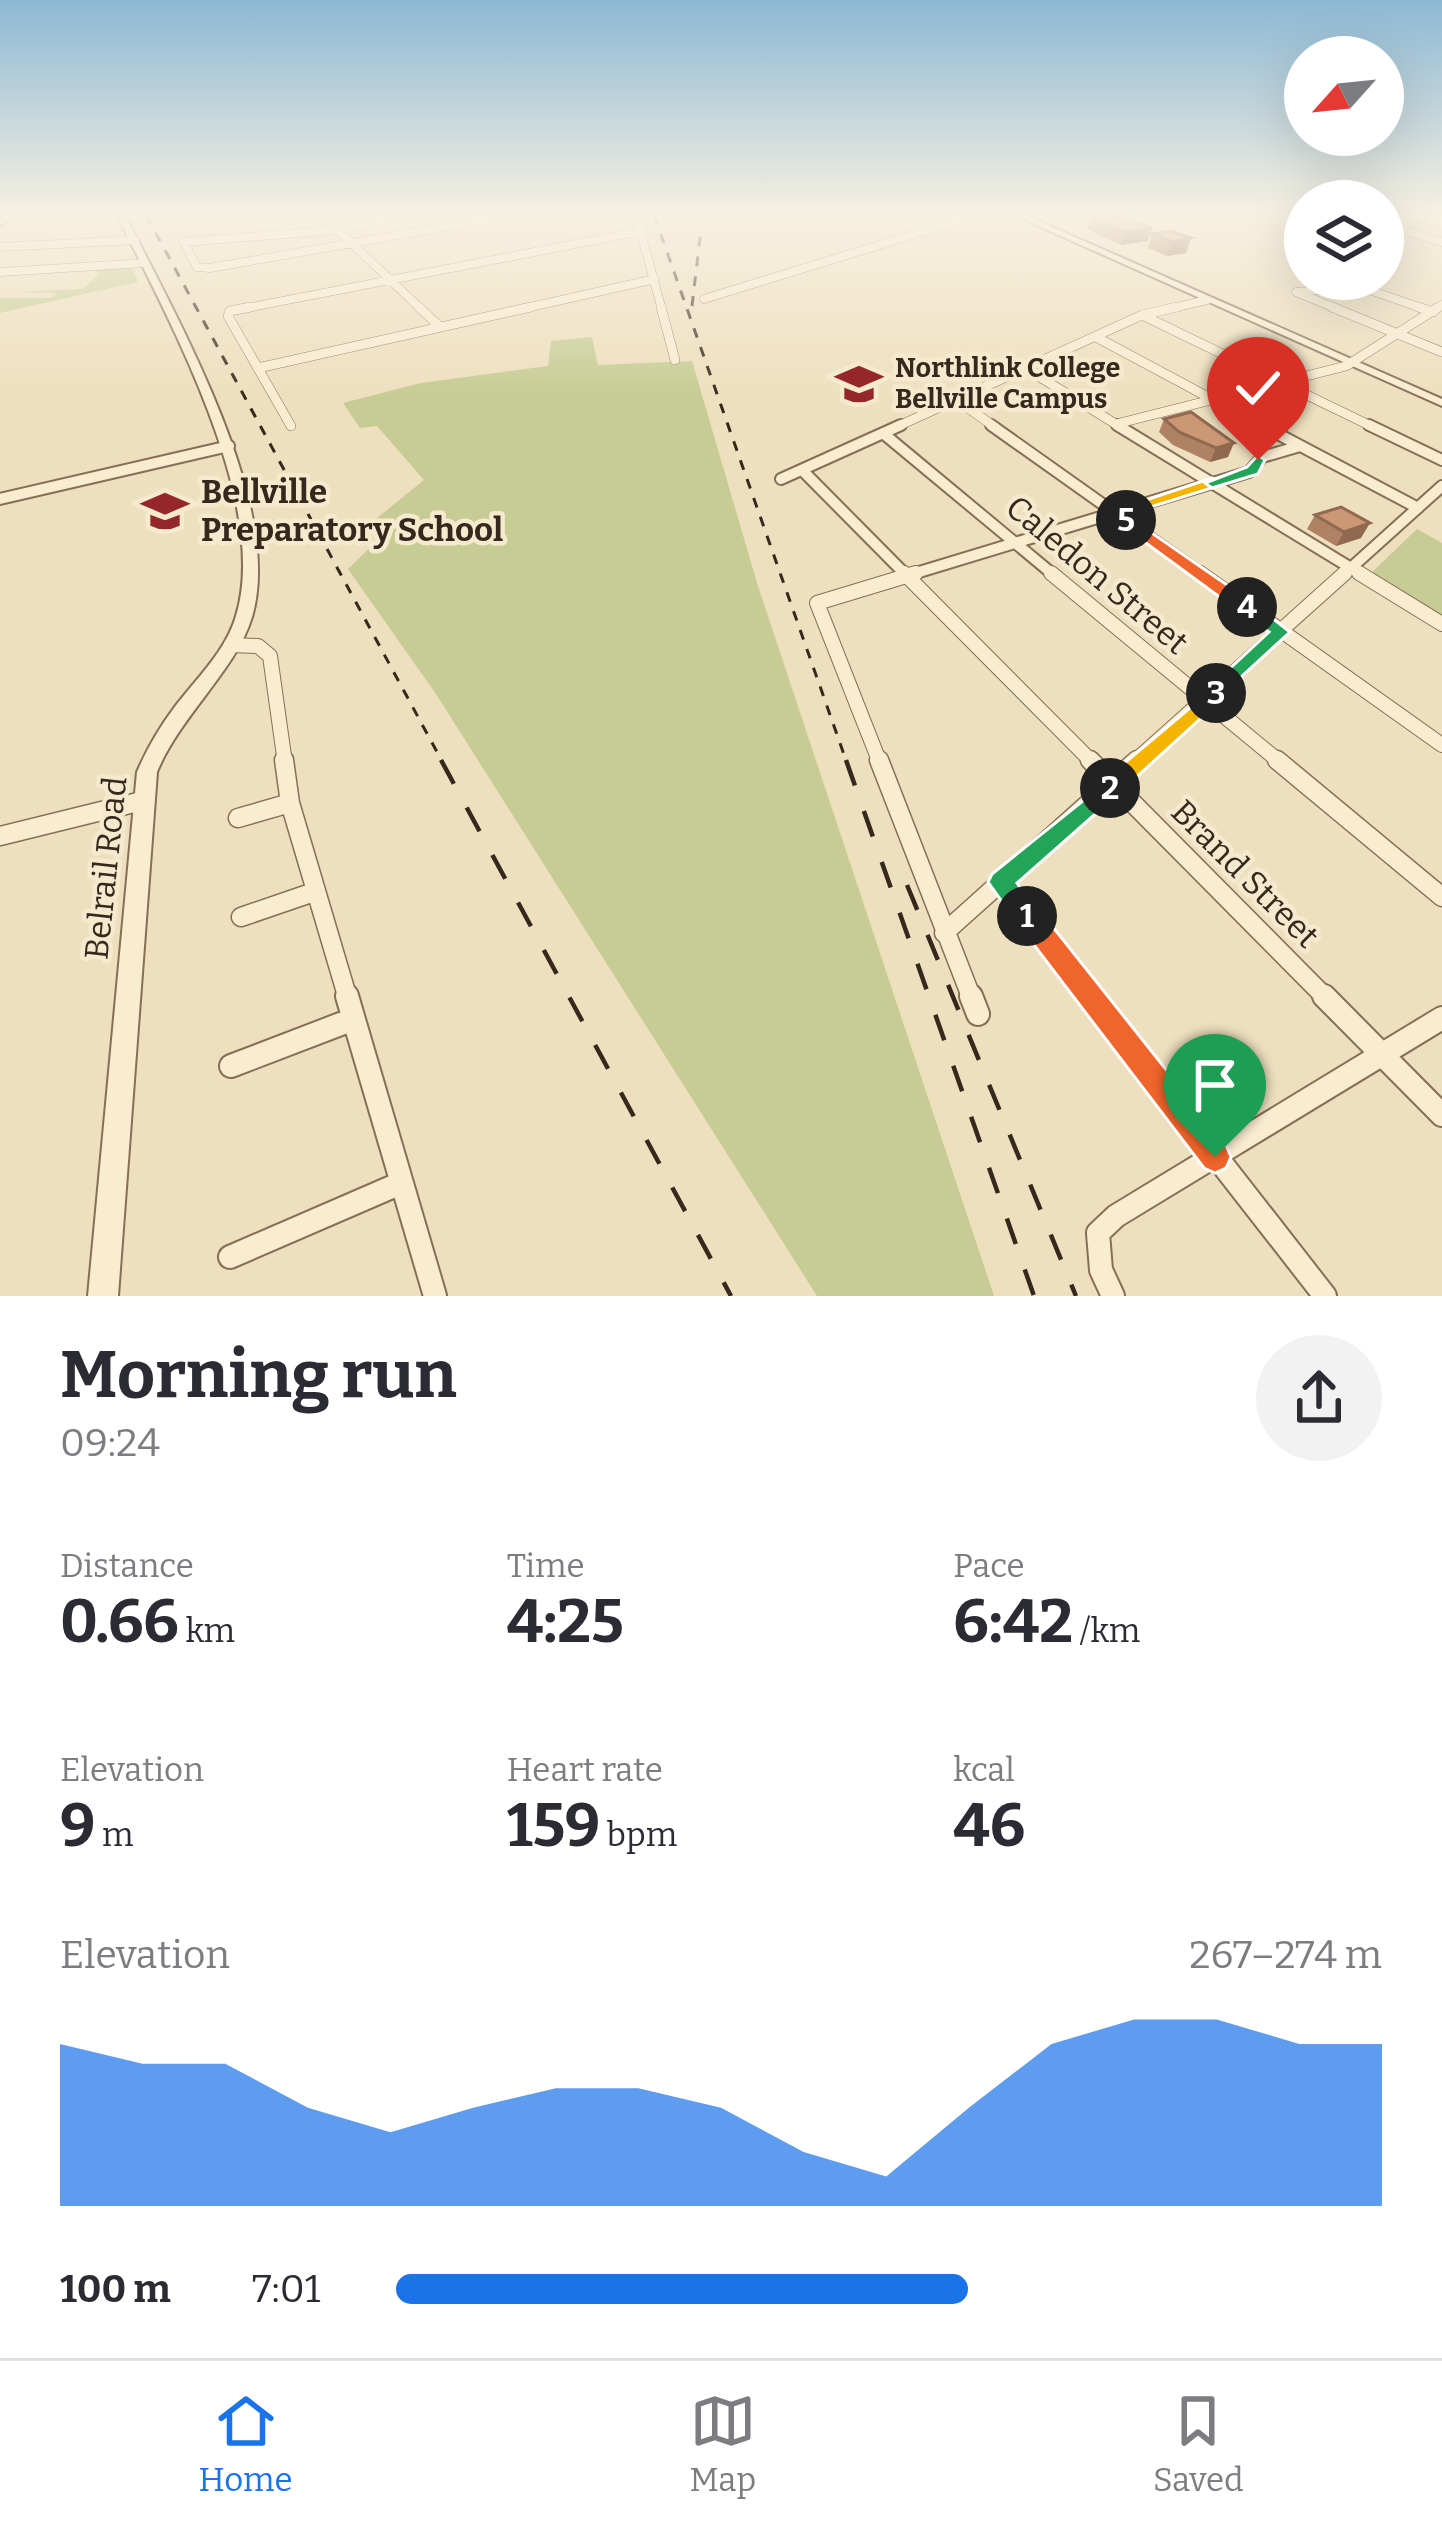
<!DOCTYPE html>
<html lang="en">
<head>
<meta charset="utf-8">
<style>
  :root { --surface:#fff; --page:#f2f2f3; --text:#2b2b33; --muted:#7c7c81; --line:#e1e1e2; --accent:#1a73e8 }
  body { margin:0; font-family:Bitter,serif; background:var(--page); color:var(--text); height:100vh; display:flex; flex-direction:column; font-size:45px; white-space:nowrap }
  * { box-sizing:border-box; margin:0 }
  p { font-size:39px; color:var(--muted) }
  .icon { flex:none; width:66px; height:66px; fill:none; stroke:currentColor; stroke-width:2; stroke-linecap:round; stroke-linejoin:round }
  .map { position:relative; height:1296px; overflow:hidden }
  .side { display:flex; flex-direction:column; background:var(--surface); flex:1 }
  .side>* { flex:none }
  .needle { width:78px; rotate:243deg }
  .controls { position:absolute; left:1284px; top:36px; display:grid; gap:24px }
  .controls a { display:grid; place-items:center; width:120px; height:120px; border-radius:50%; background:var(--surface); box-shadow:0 12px 48px #0002; font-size:60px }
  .pin { position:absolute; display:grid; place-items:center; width:102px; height:102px; color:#fff; margin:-123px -51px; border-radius:50% 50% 50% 0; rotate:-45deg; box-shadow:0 0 12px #0007 }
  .pin .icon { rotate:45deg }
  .km { position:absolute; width:60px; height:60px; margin:-30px; border-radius:50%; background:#222; color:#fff; font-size:33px; line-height:60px; text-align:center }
  .round { display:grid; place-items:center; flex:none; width:126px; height:126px; border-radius:63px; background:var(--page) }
  .head { display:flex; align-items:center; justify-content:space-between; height:204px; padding:0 60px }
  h1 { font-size:66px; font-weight:700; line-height:90px }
  .figures { display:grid; grid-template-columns:repeat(3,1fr); gap:18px; height:204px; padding:12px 60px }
  .figures div { display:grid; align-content:center }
  .figures b { font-size:60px; font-weight:700 }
  .figures small { font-size:33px; font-weight:400 }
  .figures p { font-size:33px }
  .chart { height:336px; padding:24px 60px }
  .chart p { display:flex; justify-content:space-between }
  .chart svg { width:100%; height:216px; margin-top:12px; fill:var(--accent); opacity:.7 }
  ul { padding:0 60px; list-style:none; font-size:39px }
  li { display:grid; grid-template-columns:192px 144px 1fr; align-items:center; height:90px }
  li i { height:30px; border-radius:15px; background:var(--accent) }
  .menu { display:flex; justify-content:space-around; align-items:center; height:168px; border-top:3px solid var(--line); background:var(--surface); font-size:33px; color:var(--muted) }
  .menu a { display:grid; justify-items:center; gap:6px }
  .menu .active { color:var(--accent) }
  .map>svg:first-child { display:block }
</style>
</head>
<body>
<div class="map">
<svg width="1442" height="1296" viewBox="0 0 1442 1296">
  <rect width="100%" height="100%" fill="#eedfbe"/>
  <path fill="#c6cc93" d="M99,268H132L138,282L0,313V298H51L57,293L14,292L83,289L100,273L95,272Z
    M592,337L598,365L692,361L757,583L994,1296H817L436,694L348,569L382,536L371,523L424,480L377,426L360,428L343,403L421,383L548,366L551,341Z
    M1417,529L1442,543V618L1370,574Z"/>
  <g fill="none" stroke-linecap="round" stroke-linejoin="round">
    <defs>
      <path id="minor-far5" d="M322,215L422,310
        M406,215L337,230L184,242L197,267L210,268L513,215
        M636,215L662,310
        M1410,215L1442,224
        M1383,224L1442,242
        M0,247L135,240
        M0,272L145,263
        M704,299L977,215
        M236,310L642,231
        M517,310L655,279
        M1164,310L1207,300
        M1340,310L1296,292L1361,287L1427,310
        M1434,310L1442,305"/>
      <path id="minor-far4" d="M251,307L230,311L228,316L291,426
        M419,307L440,327
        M661,307L675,360
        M1332,307L1442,352
        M1418,307L1433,312
        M1142,315L1375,428
        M1096,337L1266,428
        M258,368L531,307
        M1027,369L1122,428
        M957,400L996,428
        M1116,424L1346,366L1439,307
        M894,428L1142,315L1177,307"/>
      <path id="minor-far3" d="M991,425L1204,576
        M1117,425L1364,576
        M1261,425L1418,508
        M1369,425L1442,460
        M884,434L1055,576
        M803,471L907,576
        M781,479L901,425
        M0,499L229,446
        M906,576L1249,472L1262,457L1300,446
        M1342,576L1442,486"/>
      <path id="minor-far2" d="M904,573L1093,763
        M1051,573L1281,763
        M1200,573L1442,745
        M1359,573L1442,624
        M231,645L258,646L270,656L285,763
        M880,763L817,603L916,573
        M1133,763L1345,573"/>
      <path id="minor-far1" d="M284,760L290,803L348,999
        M879,760L972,999
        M1090,760L1327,999
        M1277,760L1442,897
        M238,818L290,803
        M0,836L142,801
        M1001,882L1093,999
        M241,917L314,892
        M944,933L1137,760"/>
      <path id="minor" d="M347,996L435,1296
        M971,996L978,1014
        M1091,996L1325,1296
        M1324,996L1442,1115
        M231,1066L351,1020
        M230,1257L401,1183
        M1113,1296L1101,1270L1098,1233L1116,1216L1442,1018"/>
      <path id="tertiary" d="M117,215H125C175,315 285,505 252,617C236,670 180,716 157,772L118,1296H88L137,772C147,749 159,728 174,708C196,679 226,651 236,616C271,503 167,317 117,215Z
        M1014,215H1025L1442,399V406Z"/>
      <path id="primary" d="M5,215H16L0,226V218Z"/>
    </defs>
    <use href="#minor-far5" stroke="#866f57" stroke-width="9"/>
    <use href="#minor-far4" stroke="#866f57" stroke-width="10"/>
    <use href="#minor-far3" stroke="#866f57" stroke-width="14"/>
    <use href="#minor-far2" stroke="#866f57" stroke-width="16"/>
    <use href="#minor-far1" stroke="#866f57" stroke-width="21"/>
    <use href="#minor" stroke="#866f57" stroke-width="26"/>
    <use href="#tertiary" stroke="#866f57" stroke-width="4"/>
    <use href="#primary" stroke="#543e2c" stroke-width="3"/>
    <use href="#minor-far5" stroke="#f9ecd1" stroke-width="8"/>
    <use href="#minor-far4" stroke="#f9ecd1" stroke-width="9"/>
    <use href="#minor-far3" stroke="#f9ecd1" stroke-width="10"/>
    <use href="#minor-far2" stroke="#f9ecd1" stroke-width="14"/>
    <use href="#minor-far1" stroke="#f9ecd1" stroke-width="18"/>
    <use href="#minor" stroke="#f9ecd1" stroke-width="22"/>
    <use href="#tertiary" fill="#f9ecd1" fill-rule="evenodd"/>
    <use href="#primary" fill="#f2d395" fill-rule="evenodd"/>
    <path stroke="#35281c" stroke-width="3" stroke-dasharray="10 10" stroke-linecap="butt" d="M146,215L443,763
      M654,215L847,763
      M692,306L701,229"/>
    <path stroke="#35281c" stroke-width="4.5" stroke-dasharray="27 27" stroke-linecap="butt" d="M441,760L731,1296
      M846,760L1034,1296
      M907,885L1076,1296"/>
  </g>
  <path fill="#af8264" d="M1091,217L1148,241L1121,245L1087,229Z
    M1152,234L1191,238L1186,253L1167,256L1148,248Z
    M1191,412L1228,457L1210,462L1173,445L1159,432L1164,419Z
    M1315,515L1361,538L1336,546L1307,529Z"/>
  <path fill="#8f6a51" d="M1152,228L1148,241L1121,245L1125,233Z
    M1191,238L1186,253L1167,256L1172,242Z
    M1234,443L1228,457L1210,462L1216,448Z
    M1370,523L1361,538L1336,546L1344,532Z"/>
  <path fill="#cc9774" stroke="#8f6a51" stroke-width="3" d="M1096,215H1113L1152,228L1125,233L1091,217Z
    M1171,231L1191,238L1172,242L1152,234Z
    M1191,412L1234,443L1216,448L1179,432L1164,419Z
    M1341,507L1370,523L1344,532L1315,515Z"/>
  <linearGradient id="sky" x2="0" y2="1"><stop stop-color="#8cb8d4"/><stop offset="0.54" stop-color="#f7f1e2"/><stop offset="1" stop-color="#f7f1e2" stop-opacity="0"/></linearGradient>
  <rect width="1442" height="397" fill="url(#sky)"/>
  <path fill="#f0652b" stroke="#fff" stroke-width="3" d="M1027,904L1037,907L1226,1145L1231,1157L1226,1168L1215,1173L1204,1168L1018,924L1014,916L1018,907Z"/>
  <path fill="#22a559" stroke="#fff" stroke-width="3" d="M1110,779L1122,788L1118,794L1017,883L1040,916L1037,924H1018L988,882L992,874Z"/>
  <path fill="#f5b400" stroke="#fff" stroke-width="3" d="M1216,686L1223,688V698L1118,794H1102V782Z"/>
  <path fill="#22a559" stroke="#fff" stroke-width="3" d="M1240,603H1253L1290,632L1216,700L1209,698V688L1269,632L1240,612Z"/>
  <path fill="#f0652b" stroke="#fff" stroke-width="3" d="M1126,515L1253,603V612H1240L1120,524V517Z"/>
  <path fill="#f5b400" stroke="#fff" stroke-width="3" d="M1212,478L1220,483L1218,486L1128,514L1131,524H1120L1107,513Z"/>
  <path fill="#22a559" stroke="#fff" stroke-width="3" d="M1258,455L1265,460L1258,474L1212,488L1205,483L1247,467Z"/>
  <defs>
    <symbol id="university-bare" viewBox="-9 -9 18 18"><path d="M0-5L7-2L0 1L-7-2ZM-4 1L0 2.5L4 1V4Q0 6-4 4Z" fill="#95272a" stroke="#f5e9ce" stroke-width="2.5" paint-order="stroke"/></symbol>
    <symbol id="school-bare" viewBox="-9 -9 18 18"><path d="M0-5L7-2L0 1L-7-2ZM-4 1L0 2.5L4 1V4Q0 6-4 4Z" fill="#95272a" stroke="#f5e9ce" stroke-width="2.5" paint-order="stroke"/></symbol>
  </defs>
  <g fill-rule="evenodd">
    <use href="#university-bare" x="826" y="351" width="66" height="66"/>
    <use href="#school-bare" x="132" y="478" width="66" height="66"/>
  </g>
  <g text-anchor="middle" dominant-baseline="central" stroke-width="9" stroke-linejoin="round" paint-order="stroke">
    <g font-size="27" font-weight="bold" fill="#35281c" stroke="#f5e9ce" text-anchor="start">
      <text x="895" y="368">Northlink College<tspan x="895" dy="31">Bellville Campus</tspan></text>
    </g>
    <g font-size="33" font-weight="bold" fill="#35281c" stroke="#f5e9ce" text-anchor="start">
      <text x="201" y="492">Bellville<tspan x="201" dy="38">Preparatory School</tspan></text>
    </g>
    <g font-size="33" fill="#35281c" stroke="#f5e9ce">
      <text transform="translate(1097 575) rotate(40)">Caledon Street</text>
      <text transform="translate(106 868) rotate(-84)">Belrail Road</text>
      <text transform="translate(1245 874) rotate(45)">Brand Street</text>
    </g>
  </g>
</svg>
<div class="controls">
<a><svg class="needle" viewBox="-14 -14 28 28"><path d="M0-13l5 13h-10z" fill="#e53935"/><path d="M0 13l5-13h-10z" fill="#7c7c81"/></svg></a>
<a><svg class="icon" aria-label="layers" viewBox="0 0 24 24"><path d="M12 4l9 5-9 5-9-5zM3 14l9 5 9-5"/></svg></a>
</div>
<div class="pin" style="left:1215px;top:1157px;background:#1e9e55"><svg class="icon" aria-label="arrive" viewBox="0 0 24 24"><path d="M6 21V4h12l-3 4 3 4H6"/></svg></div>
<div class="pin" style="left:1258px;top:460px;background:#d93025"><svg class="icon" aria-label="check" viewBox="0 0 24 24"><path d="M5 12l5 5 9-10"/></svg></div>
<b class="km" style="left:1027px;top:916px">1</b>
<b class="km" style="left:1110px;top:788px">2</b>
<b class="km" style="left:1216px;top:693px">3</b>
<b class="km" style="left:1247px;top:607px">4</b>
<b class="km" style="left:1126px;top:520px">5</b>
</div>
<section class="side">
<div class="head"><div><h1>Morning run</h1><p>09:24</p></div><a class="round"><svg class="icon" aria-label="share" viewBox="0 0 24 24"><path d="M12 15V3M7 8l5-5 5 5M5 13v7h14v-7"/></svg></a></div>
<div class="figures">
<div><p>Distance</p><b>0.66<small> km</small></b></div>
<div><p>Time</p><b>4:25</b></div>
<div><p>Pace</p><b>6:42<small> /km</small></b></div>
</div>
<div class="figures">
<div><p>Elevation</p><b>9<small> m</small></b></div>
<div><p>Heart rate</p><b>159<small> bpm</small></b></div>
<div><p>kcal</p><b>46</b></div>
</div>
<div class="chart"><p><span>Elevation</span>267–274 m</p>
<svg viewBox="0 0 160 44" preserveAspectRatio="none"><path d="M0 44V11L10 15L20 15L30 24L40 29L50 24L60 20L70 20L80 24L90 33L100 38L110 24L120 11L130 6L140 6L150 11L160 11V44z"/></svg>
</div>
<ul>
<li><b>100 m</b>7:01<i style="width:58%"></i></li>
</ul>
</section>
<nav class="menu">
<a class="active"><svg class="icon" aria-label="home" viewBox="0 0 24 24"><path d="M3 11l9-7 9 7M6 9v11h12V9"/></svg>Home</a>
<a><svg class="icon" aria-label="map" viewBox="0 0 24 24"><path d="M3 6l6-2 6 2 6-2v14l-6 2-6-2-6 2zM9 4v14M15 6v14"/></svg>Map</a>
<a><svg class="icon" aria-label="saved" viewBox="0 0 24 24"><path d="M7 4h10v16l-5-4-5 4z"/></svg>Saved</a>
</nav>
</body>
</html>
